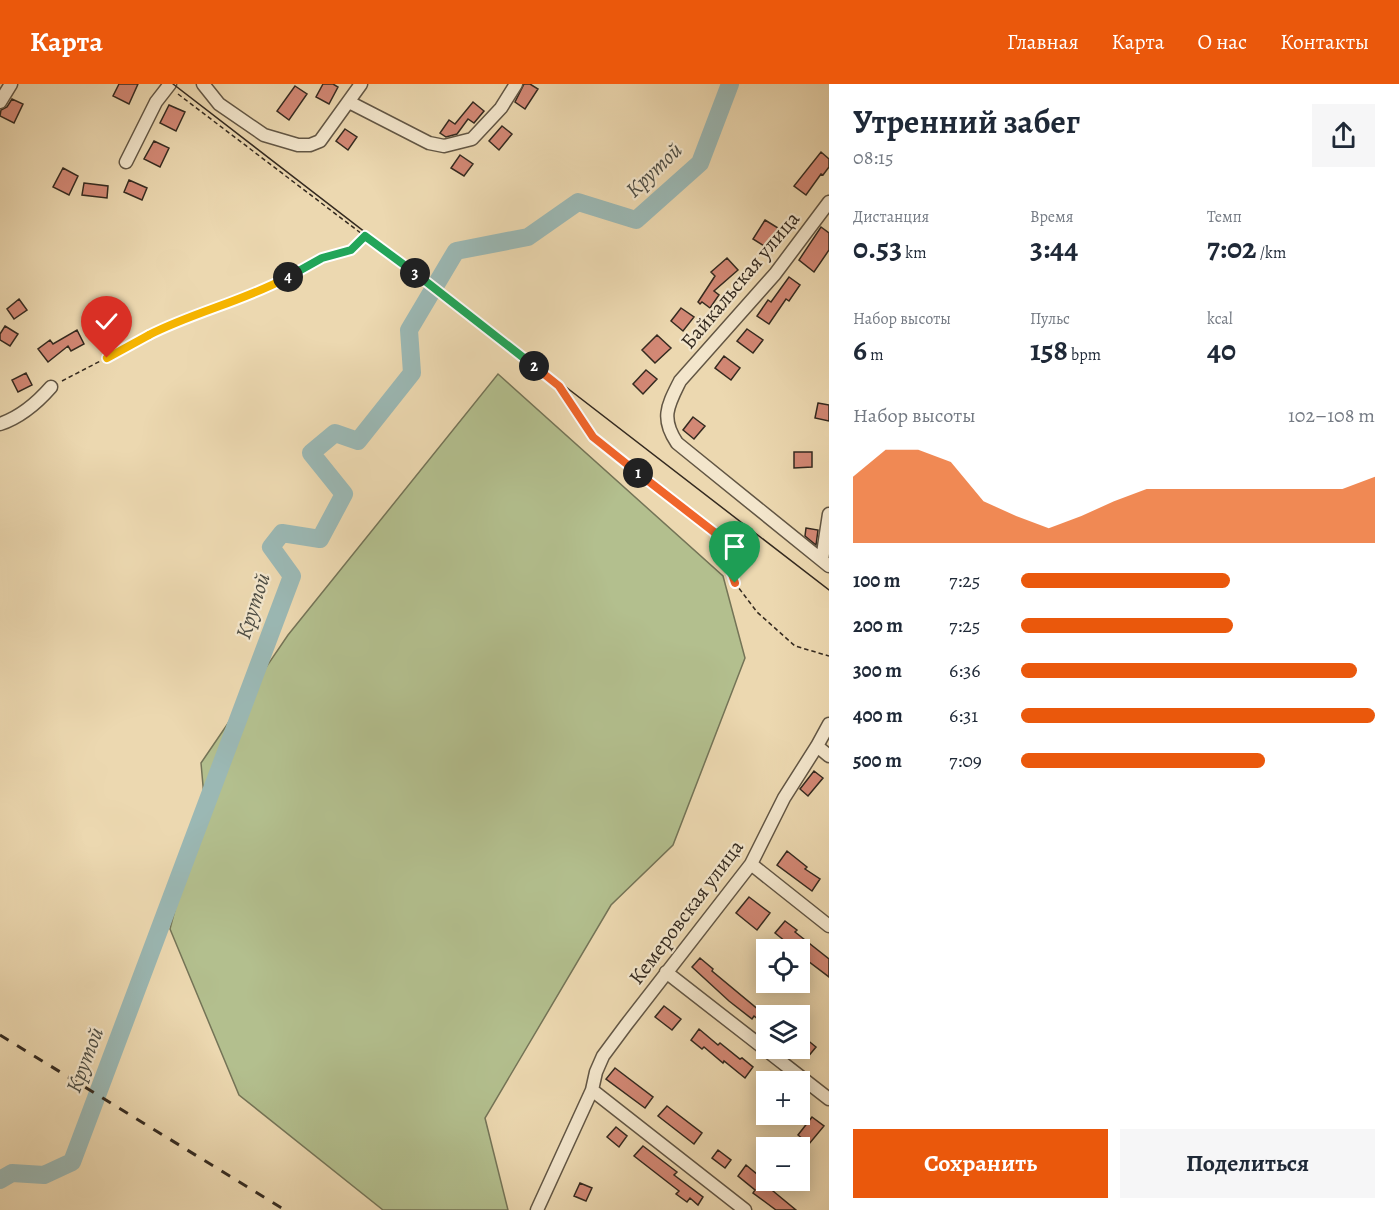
<!DOCTYPE html>
<html lang="ru">
<head>
<meta charset="utf-8">
<style>
  :root { --surface:#fff; --page:#f6f6f7; --text:#1f2937; --muted:#747a83; --accent:#ea580c }
  body { margin:0; font-family:Alegreya,serif; background:var(--page); color:var(--text); height:100vh; display:flex; flex-direction:column; font-size:22px; white-space:nowrap }
  * { box-sizing:border-box; margin:0 }
  p { font-size:20px; color:var(--muted) }
  .icon { flex:none; width:33px; height:33px; fill:none; stroke:currentColor; stroke-width:2; stroke-linecap:round; stroke-linejoin:round }
  .map { position:relative; flex:1; overflow:hidden }
  .details { display:flex; flex-direction:column; background:var(--surface); width:570px }
  .details>* { flex:none }
  .tools { position:absolute; left:756px; top:855px; display:grid; gap:12px }
  .tools a { display:grid; place-items:center; width:54px; height:54px; border-radius:0px; background:var(--surface); box-shadow:0 3px 15px #0003; font-size:30px }
  .pin { position:absolute; display:grid; place-items:center; width:51px; height:51px; color:#fff; margin:-62px -26px; border-radius:50% 50% 50% 0; rotate:-45deg; box-shadow:0 0 6px #0007 }
  .pin .icon { rotate:45deg }
  .km { position:absolute; width:30px; height:30px; margin:-15px; border-radius:50%; background:#222; color:#fff; font-size:16px; line-height:30px; text-align:center }
  .round { display:grid; place-items:center; flex:none; width:63px; height:63px; border-radius:0px; background:var(--page) }
  .headline { display:flex; align-items:center; justify-content:space-between; height:102px; padding:0 24px }
  h1 { font-size:33px; font-weight:700; line-height:45px }
  .stats { display:grid; grid-template-columns:repeat(3,1fr); gap:9px; height:102px; padding:6px 24px }
  .stats div { display:grid; align-content:center }
  .stats b { font-size:30px; font-weight:700 }
  .stats small { font-size:16px; font-weight:400 }
  .stats p { font-size:16px }
  .chart { height:168px; padding:12px 24px }
  .chart p { display:flex; justify-content:space-between }
  .chart svg { width:100%; height:108px; margin-top:6px; fill:var(--accent); opacity:.7 }
  .primary-button { display:flex; gap:12px; margin-top:auto; padding:12px 24px }
  .primary-button a { flex:1; height:69px; border-radius:0px; background:var(--accent); color:#fff; font-size:24px; font-weight:700; line-height:69px; text-align:center }
  .primary-button a+a { background:var(--page); color:var(--text) }
  ul { padding:0 24px; list-style:none; font-size:20px }
  li { display:grid; grid-template-columns:96px 72px 1fr; align-items:center; height:45px }
  li i { height:15px; border-radius:8px; background:var(--accent) }
  header { display:flex; align-items:center; gap:36px; box-sizing:border-box; height:84px; padding:0 30px; background:var(--accent); color:#fff }
  header strong { font-size:28px }
  nav { display:flex; gap:33px; margin-inline-start:auto; font-size:21px }
  main { display:flex; flex:1; min-height:0 }
  .map>svg:first-child { display:block }
</style>
</head>
<body>
<header>
<strong>Карта</strong>
<nav><a>Главная</a><a>Карта</a><a>О нас</a><a>Контакты</a></nav>
</header>
<main>
<div class="map">
<svg width="829" height="1126" viewBox="0 0 829 1126">
  <rect width="100%" height="100%" fill="#ecd8b0"/>
  <filter id="stains"><feTurbulence type="fractalNoise" baseFrequency=".00333" numOctaves="4"/><feColorMatrix values="0 0 0 0 .2 0 0 0 0 .09 0 0 0 0 .02 0 0 0 .5 -.17"/></filter>
  <radialGradient id="worn" r=".72"><stop offset=".6" stop-color="#630" stop-opacity="0"/><stop offset="1" stop-color="#630" stop-opacity=".3"/></radialGradient>
  <path fill="#b3bf8e" stroke="#747457" stroke-width="1.5" d="M498,290L723,492L745,574L673,761L611,821L485,1034L508,1126H383L239,1011L170,845L204,713L201,679L288,551Z"/>
  <g fill="none" stroke-linecap="round" stroke-linejoin="round">
    <path stroke="#9bb8b4" stroke-width="18" d="M0,1096L12,1089L44,1091L72,1078L292,492L271,463L282,449L320,455L344,410L311,369L335,349L358,357L412,289L409,246L456,167L528,153L578,118L636,136L700,79L730,0"/>
  </g>
  <path fill="#d38875" stroke="#342a20" stroke-width="1.5" d="M119,0H138L129,20L113,12Z
    M323,0H333L338,3L329,20L316,13Z
    M524,0H530L538,5L525,25L515,18Z
    M295,2L307,10L289,36L277,27Z
    M12,15L23,20L14,39L0,32L1,26L7,23Z
    M473,18L484,27L474,39L468,35L457,50L446,53L440,49L449,36L455,40Z
    M169,21L185,28L176,47L160,39Z
    M502,42L512,50L499,66L489,57Z
    M345,45L357,53L348,66L336,57Z
    M154,57L169,64L160,83L144,75Z
    M821,68L829,75V83L823,91L821,90L806,111L794,102Z
    M460,71L473,80L464,92L451,84Z
    M63,84L78,92L69,111L53,103Z
    M129,96L147,104L142,116L124,108Z
    M84,99L108,102L107,114L82,111Z
    M765,136L778,144L766,163L753,155Z
    M821,143L829,149V166L814,188L799,176Z
    M727,174L738,186L714,207L719,211L710,224L702,218L700,220L698,218L715,192L711,188Z
    M789,193L800,201L789,217L786,215L769,240L757,232L768,216L771,218Z
    M19,215L27,226L14,235L7,225Z
    M681,224L694,233L683,247L671,237Z
    M5,242L18,250L10,262L0,256V250Z
    M747,245L763,256L753,269L737,257Z
    M77,246L84,260L71,267L68,262L48,278L38,265L50,256L53,260Z
    M657,251L671,264L655,279L642,266Z
    M724,272L740,284L731,296L715,284Z
    M646,286L657,295L643,310L633,300Z
    M26,289L32,301L18,308L12,296Z
    M818,319L829,321V337L815,334Z
    M693,333L705,342L694,355L683,346Z
    M794,368H812V383L794,384Z
    M806,444L818,446L816,461L805,452Z
    M814,687L823,694L808,712L800,705Z
    M787,767L807,783L805,785L820,795L812,807L777,781Z
    M749,813L770,829L757,846L736,829Z
    M785,837L797,846L795,848L829,875V893L800,871V866H796L775,849Z
    M700,874L713,885L712,887L766,932V942L754,932L752,935L729,917L692,883Z
    M664,922L681,935L672,946L655,933Z
    M699,945L718,961L720,959L740,975L742,974L753,983L745,994L724,977L723,979L704,963L702,965L691,956Z
    M800,950L816,963L807,974L800,969Z
    M615,984L653,1013L645,1024L606,995Z
    M667,1022L702,1049L694,1060L658,1032Z
    M812,1033L824,1042L809,1060L798,1051Z
    M616,1043L627,1052L619,1063L607,1053Z
    M643,1062L677,1088L674,1091L703,1113L698,1121L690,1114L687,1118L676,1110L679,1107L634,1072Z
    M718,1066L731,1076L725,1084L712,1074Z
    M746,1081L758,1091L757,1093L775,1106L773,1107L796,1126H776L753,1109L755,1106L738,1092Z
    M580,1099L592,1104L586,1117L574,1112Z"/>
  <g fill="none" stroke-linecap="round" stroke-linejoin="round">
    <defs>
      <path id="minor" d="M203,0L219,20L264,51L298,61H310L320,57L361,0
        M0,18L11,0
        M349,18L429,59L444,62L472,55L501,24L516,0
        M126,78L156,18L170,0
        M829,118L775,190L680,297C668,321 660,334 677,359L829,482
        M0,340C21,333 37,319 51,303
        M822,476L829,430
        M817,662L829,672
        M751,780L829,842
        M666,888L829,1015
        M592,1006L745,1126
        M537,1126L592,1006L596,988L603,972L626,941L751,780L784,714L817,662L829,640"/>
    </defs>
    <use href="#minor" stroke="#625644" stroke-width="15"/>
    <path stroke="#342a20" stroke-width="1.5" stroke-dasharray="4.5 3" stroke-linecap="butt" d="M178,10L429,201L559,302L593,353L714,448L722,461L735,499L757,528L795,562L829,572
      M62,297L177,237L271,202L322,174L351,166L364,152"/>
    <use href="#minor" stroke="#f3e6cc" stroke-width="12"/>
    <path stroke="#342a20" stroke-width="1.5" d="M173,0L829,506"/>
    <path stroke="#342a20" stroke-width="3" stroke-dasharray="10 10" stroke-linecap="butt" d="M0,951L285,1126"/>
  </g>
  <g fill="none" stroke-linecap="round" stroke-linejoin="round">
    <defs>
      <path id="split-1" d="M638,389L714,448L722,461L735,499"/>
      <path id="split-2" d="M534,282L559,302L593,353L638,389"/>
      <path id="split-3" d="M415,189L534,282"/>
      <path id="split-4" d="M288,193L322,174L351,166L365,152L415,189"/>
      <path id="split-5" d="M149,251C194,228 244,217 288,193"/>
      <path id="split-6" d="M107,274L149,251"/>
    </defs>
    <use href="#split-1" stroke="#fff" stroke-width="12"/>
    <use href="#split-2" stroke="#fff" stroke-width="12"/>
    <use href="#split-3" stroke="#fff" stroke-width="12"/>
    <use href="#split-4" stroke="#fff" stroke-width="12"/>
    <use href="#split-5" stroke="#fff" stroke-width="12"/>
    <use href="#split-6" stroke="#fff" stroke-width="12"/>
    <use href="#split-1" stroke="#f0652b" stroke-width="8"/>
    <use href="#split-2" stroke="#f0652b" stroke-width="8"/>
    <use href="#split-3" stroke="#22a559" stroke-width="8"/>
    <use href="#split-4" stroke="#22a559" stroke-width="8"/>
    <use href="#split-5" stroke="#f5b400" stroke-width="8"/>
    <use href="#split-6" stroke="#f5b400" stroke-width="8"/>
  </g>
  <g text-anchor="middle" dominant-baseline="central" stroke-width="4.5" stroke-linejoin="round" paint-order="stroke">
    <g font-size="21" fill="#342a20" stroke="#f3e6cc">
      <text transform="translate(740 196) rotate(-50)">Байкальская улица</text>
      <text transform="translate(686 828) rotate(-53)">Кемеровская улица</text>
    </g>
    <g font-size="22" font-style="italic" fill="#4e4e45" stroke="#f3e6cc">
      <text transform="translate(654 86) rotate(-44)">Крутой</text>
      <text transform="translate(253 522) rotate(-72)">Крутой</text>
      <text transform="translate(85 976) rotate(-69)">Крутой</text>
    </g>
  </g>
  <rect width="100%" height="100%" filter="url(#stains)"/>
  <rect width="100%" height="100%" fill="url(#worn)"/>
</svg>
<div class="tools">
<a><svg class="icon" aria-label="locate" viewBox="0 0 24 24"><circle cx="12" cy="12" r="6"/><path d="M12 2v4M12 18v4M2 12h4M18 12h4"/></svg></a>
<a><svg class="icon" aria-label="layers" viewBox="0 0 24 24"><path d="M12 4l9 5-9 5-9-5zM3 14l9 5 9-5"/></svg></a>
<a>+</a>
<a>−</a>
</div>
<div class="pin" style="left:735px;top:499px;background:#1e9e55"><svg class="icon" aria-label="arrive" viewBox="0 0 24 24"><path d="M6 21V4h12l-3 4 3 4H6"/></svg></div>
<div class="pin" style="left:107px;top:274px;background:#d93025"><svg class="icon" aria-label="check" viewBox="0 0 24 24"><path d="M5 12l5 5 9-10"/></svg></div>
<b class="km" style="left:638px;top:389px">1</b>
<b class="km" style="left:534px;top:282px">2</b>
<b class="km" style="left:415px;top:189px">3</b>
<b class="km" style="left:288px;top:193px">4</b>
</div>
<section class="details">
<div class="headline"><div><h1>Утренний забег</h1><p>08:15</p></div><a class="round"><svg class="icon" aria-label="share" viewBox="0 0 24 24"><path d="M12 15V3M7 8l5-5 5 5M5 13v7h14v-7"/></svg></a></div>
<div class="stats">
<div><p>Дистанция</p><b>0.53<small> km</small></b></div>
<div><p>Время</p><b>3:44</b></div>
<div><p>Темп</p><b>7:02<small> /km</small></b></div>
</div>
<div class="stats">
<div><p>Набор высоты</p><b>6<small> m</small></b></div>
<div><p>Пульс</p><b>158<small> bpm</small></b></div>
<div><p>kcal</p><b>40</b></div>
</div>
<div class="chart"><p><span>Набор высоты</span>102–108 m</p>
<svg viewBox="0 0 160 44" preserveAspectRatio="none"><path d="M0 44V17L10 6L20 6L30 11L40 27L50 33L60 38L70 33L80 27L90 22L100 22L110 22L120 22L130 22L140 22L150 22L160 17V44z"/></svg>
</div>
<ul>
<li><b>100 m</b>7:25<i style="width:59%"></i></li>
<li><b>200 m</b>7:25<i style="width:60%"></i></li>
<li><b>300 m</b>6:36<i style="width:95%"></i></li>
<li><b>400 m</b>6:31<i style="width:100%"></i></li>
<li><b>500 m</b>7:09<i style="width:69%"></i></li>
</ul>
<div class="primary-button"><a>Сохранить</a><a>Поделиться</a></div>
</section>
</main>
</body>
</html>
